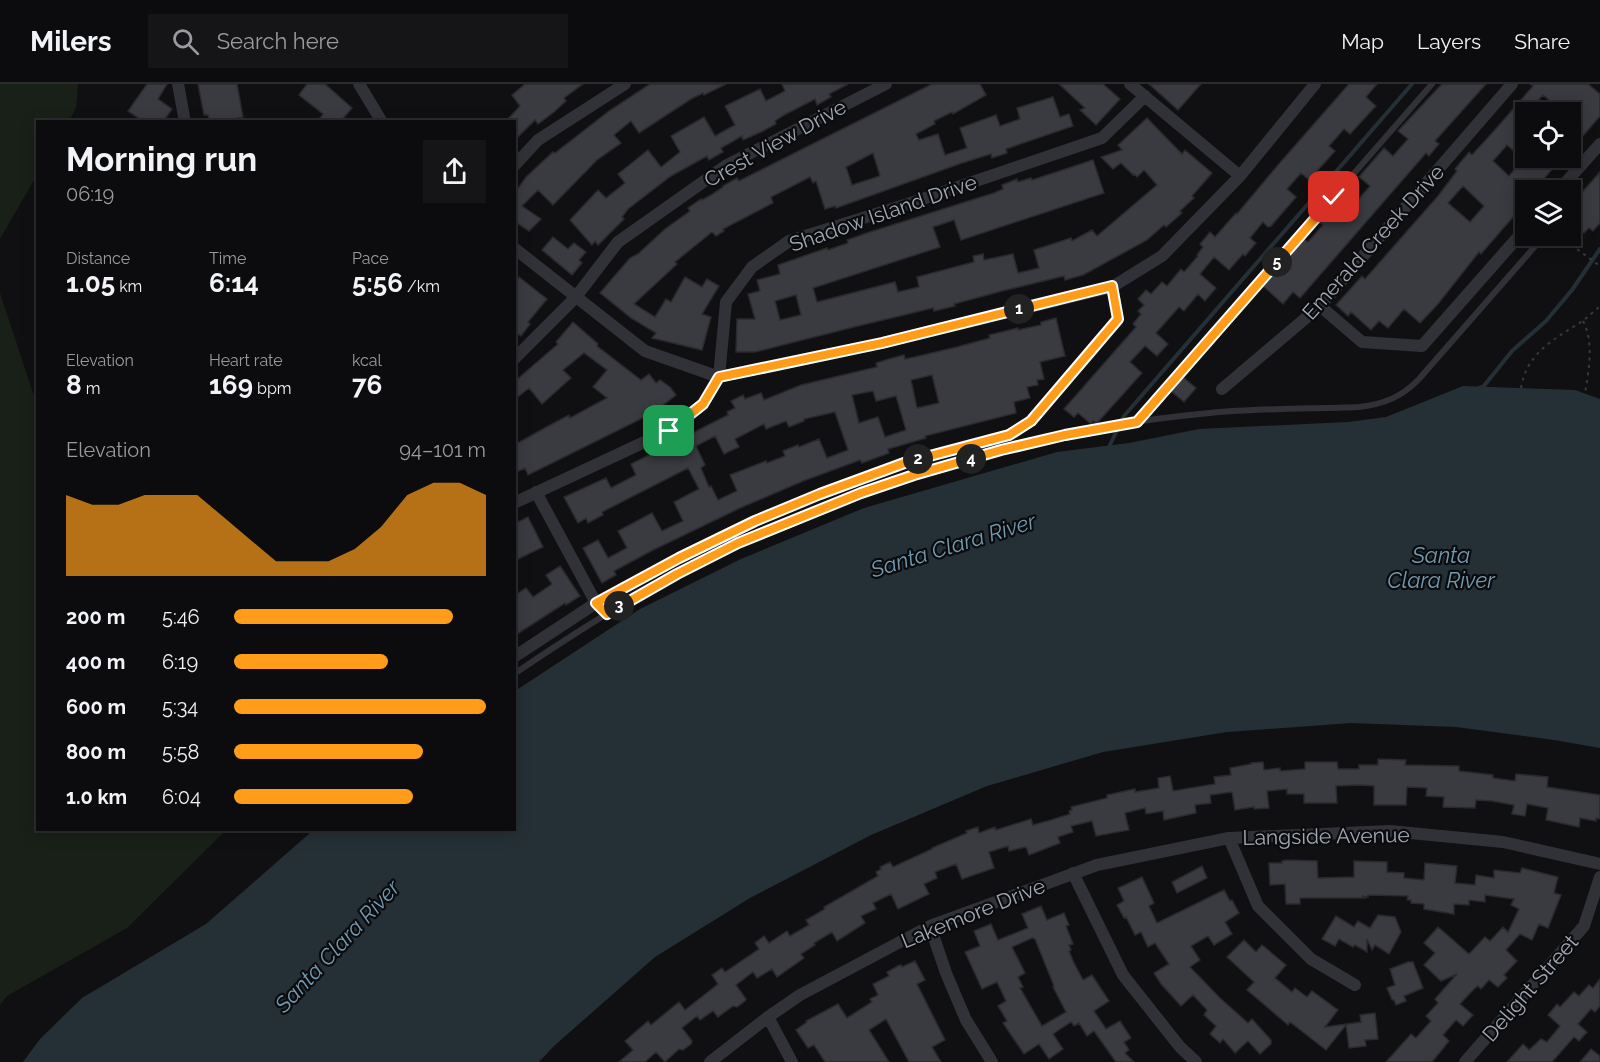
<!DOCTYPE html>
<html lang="en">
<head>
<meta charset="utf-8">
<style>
  :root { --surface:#0c0c0e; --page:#151517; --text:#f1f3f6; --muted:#9a9b9e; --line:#2c2c2e; --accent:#ff9c1a }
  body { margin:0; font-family:Raleway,sans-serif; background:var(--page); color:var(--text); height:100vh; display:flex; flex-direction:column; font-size:22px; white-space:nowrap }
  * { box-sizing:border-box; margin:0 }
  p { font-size:20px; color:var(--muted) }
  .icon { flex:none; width:33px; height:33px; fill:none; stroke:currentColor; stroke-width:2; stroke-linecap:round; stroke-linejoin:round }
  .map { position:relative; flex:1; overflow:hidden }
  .panel { position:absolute; left:36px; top:36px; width:480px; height:711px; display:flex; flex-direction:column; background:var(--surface); border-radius:0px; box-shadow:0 3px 15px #0003,0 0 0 2px var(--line) }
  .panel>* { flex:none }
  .fabs { position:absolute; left:1515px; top:18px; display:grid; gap:12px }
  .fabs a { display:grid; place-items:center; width:66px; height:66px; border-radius:0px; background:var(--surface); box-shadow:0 3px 15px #0003,0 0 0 2px var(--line); font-size:30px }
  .pin { position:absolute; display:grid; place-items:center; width:51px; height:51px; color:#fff; margin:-26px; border-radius:12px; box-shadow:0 3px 9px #0006 }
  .km { position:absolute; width:30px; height:30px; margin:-15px; border-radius:50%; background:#222; color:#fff; font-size:16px; line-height:30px; text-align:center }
  .round { display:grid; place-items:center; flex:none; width:63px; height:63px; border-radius:0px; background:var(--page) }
  .headline { display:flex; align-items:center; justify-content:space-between; height:102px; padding:0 30px }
  h1 { font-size:33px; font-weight:700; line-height:45px }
  .metrics { display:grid; grid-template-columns:repeat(3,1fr); gap:9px; height:102px; padding:6px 30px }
  .metrics div { display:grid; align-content:center }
  .metrics b { font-size:26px; font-weight:700 }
  .metrics small { font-size:16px; font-weight:400 }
  .metrics p { font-size:16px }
  .chart { height:168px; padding:12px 30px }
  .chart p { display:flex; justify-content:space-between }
  .chart svg { width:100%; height:108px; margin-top:6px; fill:var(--accent); opacity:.7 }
  ul { padding:0 30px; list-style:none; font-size:20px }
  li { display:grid; grid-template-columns:96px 72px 1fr; align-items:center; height:45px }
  li i { height:15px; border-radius:8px; background:var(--accent) }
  header { display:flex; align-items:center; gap:36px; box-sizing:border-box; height:84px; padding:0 30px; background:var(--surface); border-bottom:2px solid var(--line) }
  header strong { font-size:28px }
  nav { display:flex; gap:33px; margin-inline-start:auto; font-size:21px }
  .search { width:420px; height:54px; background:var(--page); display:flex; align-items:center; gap:15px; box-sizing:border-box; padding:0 21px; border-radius:0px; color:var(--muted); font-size:22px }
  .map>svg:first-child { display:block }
</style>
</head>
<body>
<header>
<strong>Milers</strong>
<div class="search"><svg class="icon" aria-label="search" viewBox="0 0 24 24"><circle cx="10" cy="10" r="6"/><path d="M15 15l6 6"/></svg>Search here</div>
<nav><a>Map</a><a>Layers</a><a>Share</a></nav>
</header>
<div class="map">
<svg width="1600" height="978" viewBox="0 0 1600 978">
  <rect width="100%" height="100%" fill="#101012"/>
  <path fill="#182018" d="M0,0H78L76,24L69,37L38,38L37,91L0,155Z
    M0,209L37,321L38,746H224V748L127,844L7,912L0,921Z"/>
  <path fill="#253036" d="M1463,302L1575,306L1600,315V664L1554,656L1456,643L1351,639L1227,648L1103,668L987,702L871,751L750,814L655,873L554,962L539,978H23L40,955L82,914L206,840L310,749L334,748L341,746H514L515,607L640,525L741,475L864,424L1057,368L1129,359L1199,345L1348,338L1386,333Z"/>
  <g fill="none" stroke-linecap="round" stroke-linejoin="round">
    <path stroke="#253036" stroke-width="4" d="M1479,304L1483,303L1512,267L1546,237L1572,206L1600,165
      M1108,365L1124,332L1412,0"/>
  </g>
  <path fill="#3a3b40" stroke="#2a2a2e" stroke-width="1.5" fill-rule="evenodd" d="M147,0H167L158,15L172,25L163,38H144L128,27Z
    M198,0H237L243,33L222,38H210L208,31H204Z
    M307,0H325L352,24L340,38H317L323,30L299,11Z
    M525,0H583L564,14L566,17L554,28L538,40L535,36L514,57V38H505L520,22L512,11Z
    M650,0H726L704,11L703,9L691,15L639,49L631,37L614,51L621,59L597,76L553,121L538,106L522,122L541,135L529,147L514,137V110L526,93L553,68L555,69L609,27Z
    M782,0H848L829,10L831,13L817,21L815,15L784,31L775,37L776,40L763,47L743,56L742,52L721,64L723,68L709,76L707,72L671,92L628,125L622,133L624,135L598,161L595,157L592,161L570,136L598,106L606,114L625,99L618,90L648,66L661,83L680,68L671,52L704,33L715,52L735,41L725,22L760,5L766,17L785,7Z
    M932,0H980L986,11L953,30L952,28L934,37L935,40L916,50L919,56L938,50L945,71L967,64L960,44L996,31L1000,42L1020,35L1017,24L1053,13L1060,33L1069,30L1073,42L1006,65L1007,69L992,74L991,70L962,79L836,124L835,122L825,125L816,97L813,99L810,93L771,113L773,119L723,145L724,147L716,152L712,148L675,178L677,180L634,220L655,233L666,215L671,218L685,193L702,203L707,195L719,202L702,230L711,233L702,266L652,254L656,249L631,234L600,209L630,174L638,170L665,145L690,127L688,124L701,115L702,116L711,111L723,103V102L737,94L739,97ZM873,69L880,92L852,101L846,83Z
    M1059,0H1103L1120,15L1096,41L1080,26L1085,24Z
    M1149,0H1201L1178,26Z
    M1349,0H1377L1366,13L1376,22L1350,50L1344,45L1329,62L1335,67L1309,96L1301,89L1287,105L1296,113L1271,142L1268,143L1263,138L1250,154L1256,159L1245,172L1243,170L1229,186L1214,173L1200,190L1216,204L1205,217L1198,210L1184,227L1179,223L1156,249L1168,260L1157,272L1145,262L1130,278L1142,289L1097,339L1093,337L1091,340L1078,329L1074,333L1064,325L1136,243L1133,240L1141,230L1138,227L1144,221L1138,215L1146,206L1151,210L1162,198L1167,202L1181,185L1184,188L1198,172L1197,171L1203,163L1200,160L1210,148L1215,153L1236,129L1237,130L1278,81Z
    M1442,0H1486L1435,57L1439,60L1429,72L1426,69L1300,214L1293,208L1283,220L1263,202L1304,155L1308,158L1323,141L1320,139L1344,109L1355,119L1370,102L1359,93L1384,64L1393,72L1408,55L1398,47Z
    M1530,0H1588L1600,10V32L1570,67V28H1563L1543,11L1528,28H1526V74H1562L1534,106H1526V118L1481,170L1479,168L1438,220L1420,239L1404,225L1388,244L1379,237L1371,246L1351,228L1348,232L1336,221L1362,192L1365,195L1438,112L1457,87L1455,85L1469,68L1472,71L1494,47L1533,2ZM1507,61L1523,75L1509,92L1493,77ZM1463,102L1484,122L1470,138L1448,119Z
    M1147,34L1182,70L1185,66L1212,89L1192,112L1194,114L1180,127L1182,129L1166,143L1164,141L1147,156L1083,191L1065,196L1064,192L1002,207L954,220L955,222L934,227L933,224L854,243L755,268H736L737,235H755L748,210L760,207L757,196L780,190L778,181L827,164L828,166L848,159L847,156L867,149L994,109L1003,105L1002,101L1017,95L1018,98L1031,94L1032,96L1093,76L1104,109L961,156L954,136L933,143L940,163L813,204L817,218L895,198L898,208L919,203L917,193L974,178L973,172L983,170L984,176L1013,170L1018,189L1039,184L1034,166L1071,154L1072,157L1092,146L1097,152L1157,101L1144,86L1137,93L1134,90L1133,91L1121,79L1113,85L1101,73L1122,66L1118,61ZM796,211L801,231L780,236L775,217Z
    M1600,88V139L1593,147L1589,144L1584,149L1570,137V106L1578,113Z
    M553,153L568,165L574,159L586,168L579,176L582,179L572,191L542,166Z
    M519,193L547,215L528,238L530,240L521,252L514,247V199Z
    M1056,234L1065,272L1040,278L1044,295L1037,296L1038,301L1027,303L1030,314L1014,318L1016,329L925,352L926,354L888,365L889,369L862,379L860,376L803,397L740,424L653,466L614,487L616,491L602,499L583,464L598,456L608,474L627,464L618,447L652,429L662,447L683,437L674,418L699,405L688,384L602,428L603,431L588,439L586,434L578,439L564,413L606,394L611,404L636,391L631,380L728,331L727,328L735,324L731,317L743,311L745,315L761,309L764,316L801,301L877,283L876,279L889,275L904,271L905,275L915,273L957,263L990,254L989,251L1018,244V246L1041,241V238ZM932,291L939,319L917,324L911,296ZM873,307L876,317L896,312L906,346L885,353L878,333L859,339L852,311ZM835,328L848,366L827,374L819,355L799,363L798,361L783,367L785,372L767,379L766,377L730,391L737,407L718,416L711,402L709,403L701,384L705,381L696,362L715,352L724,370L739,363L735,355L764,340L766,345L786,337L789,343L804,337V335Z
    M573,238L598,260L597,262L641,296L649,290L656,299L660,296L670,303L676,311L662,322L663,324L528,391L525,384L514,389V361L554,339L569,331L570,334L607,314L593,303L607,286L584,269L563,286L571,294L542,320L529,304L514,316V298L558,260L556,258Z
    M1183,293L1196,304L1184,318L1171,307Z
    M528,433L543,463L514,477V440Z
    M560,482L580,512L566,521L565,519L514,552V512L526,504L533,513L552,500L546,491Z
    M1378,675L1406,676L1405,681L1459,682V687L1493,691V694L1515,697L1516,690L1548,693L1547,703L1600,711V735L1596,734V737L1580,734L1579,743L1546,736L1548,724L1527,720L1525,732L1512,730L1514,721L1492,717L1476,716L1475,724L1443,723L1444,713L1426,712L1427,704L1407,703L1406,721H1374V702L1359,701L1336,702L1337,719H1304V710H1287V705L1267,707L1269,724L1254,725V723L1235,726L1232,708L1210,711L1211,719L1195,721L1196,729L1164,736L1163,727L1146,730L1145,724L1125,729L1129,746L1096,752L1092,737L1071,742L1073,748L1058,753L1060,759L1029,771L1026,763L1009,767L1008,762L989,768L994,784L962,795L956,780L935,788L937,794L924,800L929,810L898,825L891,810L873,819L876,825L861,832L865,839L837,857L832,848L814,859L815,861L801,870L804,874L777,893L772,885L757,894L753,888L736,901L746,915L745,917L737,923L733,922L718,933L713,927L700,936L697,932L682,944L692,957L691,960L683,966L679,965L665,978L656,968L645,978H619L633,966L625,957L648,937L651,941L679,918L685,926L718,900L712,891L722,884L725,888L759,865L755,859L764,852L769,859L787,847L790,852L809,841L806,836L825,825L824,823L878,792L876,788L881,785L880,783L890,778L893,783L932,765V764L967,749L966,747L978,743L979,749L995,743L996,746L1031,735L1033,741L1051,736L1070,730L1069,727L1072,726L1071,723L1107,714V711L1135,705V708L1159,704L1158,694L1170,692L1173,707L1215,700L1214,693L1231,691L1230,684L1251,680V679L1263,678L1264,686L1280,684V687L1305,685V678H1337L1338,685H1359V681H1378Z
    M1287,776L1317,777L1318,794L1354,793V777L1387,778V788L1404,789V794L1424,796L1425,779L1457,782L1455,799L1475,801L1476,791L1494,794V786L1520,789L1522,784L1558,793L1554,809L1561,811L1548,844L1539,840L1532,856L1520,850L1506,866L1517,877L1504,891L1507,894L1498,903L1489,896L1481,905L1478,902L1474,905L1460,920L1473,931L1463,942L1456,936L1443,951L1449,957L1432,978H1386L1411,950L1416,954L1431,937L1426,932L1438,919L1435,915L1457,890L1441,897L1424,881L1435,869L1424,859L1438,843L1469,870L1485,853L1490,857L1503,843L1508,848L1519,825L1511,821L1514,815L1485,811V818L1469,816V821L1454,820V830L1424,825V820L1411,819V816H1407L1408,812L1368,811V813L1362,812L1365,814H1300V820H1286L1285,800L1270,801L1269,779H1282V777Z
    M1202,782L1207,794L1177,809L1172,798Z
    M1142,793L1154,819L1149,822L1157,839L1224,806L1230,817L1232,816L1239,829L1225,838L1232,850L1214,861L1208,852L1191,862L1200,876L1190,883L1220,914L1248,939L1252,935L1271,956V960L1260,970L1248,957L1235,969L1223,955L1220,959L1210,950L1216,942L1204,931L1207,926L1193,911L1181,922L1161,900L1154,889L1169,880L1155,859L1148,863L1141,848L1135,851L1126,833L1124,834L1117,821L1124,817L1118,804Z
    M1041,822L1047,836L1064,829L1069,841L1066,842L1073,860L1069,861L1071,866L1069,867L1074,879L1083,896L1092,891L1109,917L1094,927L1106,945L1120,937L1131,954L1124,958L1129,966L1125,969L1134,978H1116L1094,947L1087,952L1079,939L1074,942L1071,938L1053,950L1063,965L1049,975L1039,960L1024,970L1003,939L1007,937L998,922L1006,917L997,898L982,905L965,868L980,862L974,847L991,840L998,856L1028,844L1022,830ZM1032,854L1035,855L1054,902L1053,903L1066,928L1042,942L1020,904L1023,903L1018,893L1025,889L1012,863Z
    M1378,831L1395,833L1401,848L1389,870L1375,861L1372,866L1367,855V868L1355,861L1353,863L1339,855L1335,862L1322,855L1336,832L1354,843L1358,837L1370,844Z
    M1244,856L1256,868L1262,861L1286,881L1275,894L1292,908L1295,904L1307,913L1312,907L1338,926L1325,943L1361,938L1360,931L1375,929L1378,955L1365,956L1366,962L1349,964L1346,941L1326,966L1290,938L1288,941L1247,906L1254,898L1227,873Z
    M915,877L925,896L917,900L945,956L932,963L941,978H909L886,935L869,946L889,978H825L814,961L808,964L796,946L807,938L806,937L838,920L847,934L872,918L870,915L878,911L873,900L889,892L887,888L898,882L901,881L902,883Z
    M1408,878H1413L1423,904L1404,912L1406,917L1396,921L1394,916H1392L1387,904L1395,901L1390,885Z
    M1600,895V922L1595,928L1591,925L1578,940L1587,948L1579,957L1574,953L1552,978H1507L1523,960L1529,966L1541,955L1547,958L1560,942L1548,931L1557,920L1560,923L1574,908L1579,912L1589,901L1593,904Z
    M1591,965L1600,972V978H1580Z"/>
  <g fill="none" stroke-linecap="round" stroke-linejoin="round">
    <path stroke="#37393e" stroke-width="2" stroke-dasharray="3 4.5" stroke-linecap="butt" d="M1559,152L1600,182
      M1583,237C1594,257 1589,287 1585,309
      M1521,304C1526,271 1552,256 1578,240C1586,235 1593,228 1600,222"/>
    <path stroke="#313237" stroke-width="6" d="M1137,338L1432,0
      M514,590C567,554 620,520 676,490C836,405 1030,345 1210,329C1259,324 1310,325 1359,323C1384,320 1402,313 1419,295L1544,152"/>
    <path stroke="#313237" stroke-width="12" d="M178,0L185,38
      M359,0L382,38
      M1130,0L1240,92
      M514,82L538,56L625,0
      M1559,106L1600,60
      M514,164L645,267L719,293L882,259L1112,203L1162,172L1240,92L1315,0
      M1320,222L1362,258L1422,262L1526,144
      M514,275L575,214L618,158L727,81L886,0
      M1222,305L1320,222L1512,0
      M536,408L596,519
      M514,419L668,347L703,320L719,293L726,218L752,183L789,157L908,120L1102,54L1145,12
      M514,573L596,519L679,474L755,437L820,410L907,378L1009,351L1031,337L1118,235L1112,203
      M1229,754L1258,822L1311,875L1355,901
      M1073,789L1123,891L1180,963L1196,978
      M930,842L946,889L966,936L992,978
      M768,933L792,978
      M710,978L768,933L800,911L930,842L1097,781L1229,754L1390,747L1503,758L1600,780
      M1465,978L1584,842L1600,793"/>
  </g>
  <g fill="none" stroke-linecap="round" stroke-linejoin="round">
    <defs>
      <path id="route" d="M669,347L703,320L719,293L882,259L1112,202L1118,235L1031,337L1009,351L907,378L820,410L755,437L679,474L596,519L607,530L677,490L738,459L861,409L914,391L1001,366L1065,351L1137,338L1334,113"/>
    </defs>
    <use href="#route" stroke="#fff" stroke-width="12"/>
    <use href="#route" stroke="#ff9c1a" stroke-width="8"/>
  </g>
  <g text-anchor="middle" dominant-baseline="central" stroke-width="4.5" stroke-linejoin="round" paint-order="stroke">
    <g font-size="21" fill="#a0a8b4" stroke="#0b0b0d">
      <text transform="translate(775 59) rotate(-29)">Crest View Drive</text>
      <text transform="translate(883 129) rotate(-19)">Shadow Island Drive</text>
      <text transform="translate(1373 158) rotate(-48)">Emerald Creek Drive</text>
      <text transform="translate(1326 752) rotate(-1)">Langside Avenue</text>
      <text transform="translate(973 829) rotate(-22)">Lakemore Drive</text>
      <text transform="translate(1530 904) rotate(-49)">Delight Street</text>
    </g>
    <g font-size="22" font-style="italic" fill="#729bb3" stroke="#0b0b0d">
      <text transform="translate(953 461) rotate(-17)">Santa Clara River</text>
      <text x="1441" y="471">Santa<tspan x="1441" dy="25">Clara River</tspan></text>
      <text transform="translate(337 862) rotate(-47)">Santa Clara River</text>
    </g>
  </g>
</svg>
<div class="fabs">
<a><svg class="icon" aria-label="locate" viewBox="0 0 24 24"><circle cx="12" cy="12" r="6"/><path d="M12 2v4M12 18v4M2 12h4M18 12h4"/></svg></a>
<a><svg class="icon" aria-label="layers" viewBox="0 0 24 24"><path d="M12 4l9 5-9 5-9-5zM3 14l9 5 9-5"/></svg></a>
</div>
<div class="pin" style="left:669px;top:347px;background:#1e9e55"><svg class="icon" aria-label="arrive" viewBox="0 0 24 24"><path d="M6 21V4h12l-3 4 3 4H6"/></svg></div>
<div class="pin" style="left:1334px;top:113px;background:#d93025"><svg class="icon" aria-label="check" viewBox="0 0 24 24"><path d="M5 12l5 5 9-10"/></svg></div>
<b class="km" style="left:1019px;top:225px">1</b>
<b class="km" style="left:918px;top:375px">2</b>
<b class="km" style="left:619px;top:522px">3</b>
<b class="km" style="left:971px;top:375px">4</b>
<b class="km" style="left:1277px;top:178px">5</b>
<section class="panel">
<div class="headline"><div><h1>Morning run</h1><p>06:19</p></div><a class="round"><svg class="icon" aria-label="share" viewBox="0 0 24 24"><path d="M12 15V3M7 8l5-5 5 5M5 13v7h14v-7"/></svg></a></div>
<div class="metrics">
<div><p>Distance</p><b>1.05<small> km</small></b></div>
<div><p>Time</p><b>6:14</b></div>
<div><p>Pace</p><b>5:56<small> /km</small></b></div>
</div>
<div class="metrics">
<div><p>Elevation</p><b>8<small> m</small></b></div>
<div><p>Heart rate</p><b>169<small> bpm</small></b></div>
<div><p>kcal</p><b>76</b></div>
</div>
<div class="chart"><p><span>Elevation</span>94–101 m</p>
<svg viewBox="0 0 160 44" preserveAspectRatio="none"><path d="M0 44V11L10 15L20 15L30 11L40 11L50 11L60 20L70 29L80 38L90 38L100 38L110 33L120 24L130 11L140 6L150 6L160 11V44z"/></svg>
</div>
<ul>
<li><b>200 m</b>5:46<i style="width:87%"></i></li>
<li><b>400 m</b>6:19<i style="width:61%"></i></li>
<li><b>600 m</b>5:34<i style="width:100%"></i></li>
<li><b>800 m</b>5:58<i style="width:75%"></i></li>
<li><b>1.0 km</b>6:04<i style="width:71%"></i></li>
</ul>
</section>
</div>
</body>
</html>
